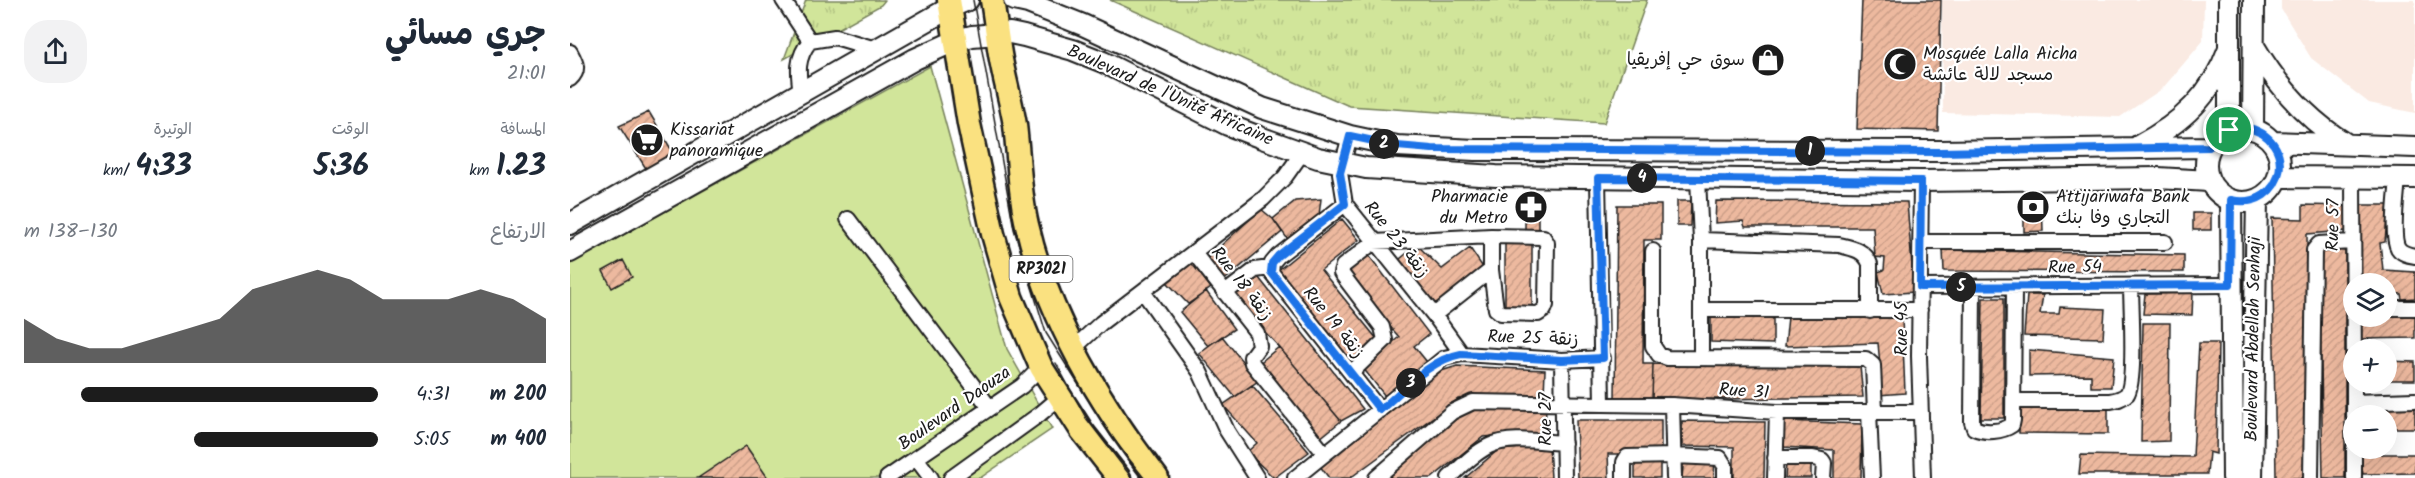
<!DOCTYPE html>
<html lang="ar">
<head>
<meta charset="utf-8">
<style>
  :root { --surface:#fff; --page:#f2f2f3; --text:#1f2937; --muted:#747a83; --accent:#1c1c1c }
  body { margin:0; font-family:Kalam,"Playpen Sans Arabic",sans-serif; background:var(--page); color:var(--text); direction:rtl; height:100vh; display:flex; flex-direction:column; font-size:22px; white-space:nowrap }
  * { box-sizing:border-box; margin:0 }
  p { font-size:20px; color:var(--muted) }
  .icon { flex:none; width:33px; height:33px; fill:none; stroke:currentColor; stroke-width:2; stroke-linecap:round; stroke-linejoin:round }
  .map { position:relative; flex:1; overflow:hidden; direction:ltr }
  .panel { display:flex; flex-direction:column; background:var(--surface); width:570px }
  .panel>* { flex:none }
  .tools { position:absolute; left:1773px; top:273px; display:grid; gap:12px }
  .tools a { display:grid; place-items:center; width:54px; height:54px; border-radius:50%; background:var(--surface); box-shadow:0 6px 24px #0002; font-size:30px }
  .pin { position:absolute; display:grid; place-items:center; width:51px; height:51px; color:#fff; margin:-26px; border:3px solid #fff; border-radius:50%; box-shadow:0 2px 6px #0007 }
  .km { position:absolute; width:30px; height:30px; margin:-15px; border-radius:50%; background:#222; color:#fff; font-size:16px; line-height:30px; text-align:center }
  .round { display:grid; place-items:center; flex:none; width:63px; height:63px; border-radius:24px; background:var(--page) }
  .overview { display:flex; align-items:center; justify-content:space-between; height:102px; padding:0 24px }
  h1 { font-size:33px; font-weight:700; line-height:45px }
  .figures { display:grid; grid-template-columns:repeat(3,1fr); gap:9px; height:102px; padding:6px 24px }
  .figures div { display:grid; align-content:center }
  .figures b { font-size:30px; font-weight:700 }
  .figures small { font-size:16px; font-weight:400 }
  .figures p { font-size:16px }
  .chart { height:168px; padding:12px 24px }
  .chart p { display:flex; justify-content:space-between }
  .chart svg { width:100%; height:108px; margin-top:6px; fill:var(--accent); opacity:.7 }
  ul { padding:0 24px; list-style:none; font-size:20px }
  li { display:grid; grid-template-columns:96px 72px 1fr; align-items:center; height:45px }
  li i { height:15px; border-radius:8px; background:var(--accent) }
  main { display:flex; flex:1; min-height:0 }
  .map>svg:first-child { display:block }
</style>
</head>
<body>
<main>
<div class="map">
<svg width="1845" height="478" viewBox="0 0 1845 478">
  <defs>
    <pattern id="grass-tufts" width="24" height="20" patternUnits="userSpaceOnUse" patternTransform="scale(1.5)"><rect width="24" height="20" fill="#d1e59a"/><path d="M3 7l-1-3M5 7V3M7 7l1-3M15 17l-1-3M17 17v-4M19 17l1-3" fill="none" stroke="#b3c484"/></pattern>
    <pattern id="building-hatch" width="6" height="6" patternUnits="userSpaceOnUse" patternTransform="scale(1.5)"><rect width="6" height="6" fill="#edb99f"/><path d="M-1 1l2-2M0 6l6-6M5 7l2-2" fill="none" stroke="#cb9e88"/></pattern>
  </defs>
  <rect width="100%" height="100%" fill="#fff"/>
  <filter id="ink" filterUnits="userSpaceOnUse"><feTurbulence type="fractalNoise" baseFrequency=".0167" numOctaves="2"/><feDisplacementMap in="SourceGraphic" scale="12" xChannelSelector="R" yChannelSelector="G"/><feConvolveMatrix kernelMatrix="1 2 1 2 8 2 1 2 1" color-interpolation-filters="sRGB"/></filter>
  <g filter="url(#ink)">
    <path fill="#faeae2" d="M1372,0H1634L1633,41L1592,89L1550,117L1373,113Z
      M1711,0H1845V113L1799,103L1741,58L1711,9Z"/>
    <path fill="url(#grass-tufts)" stroke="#76805b" stroke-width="1.5" d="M236,0H315L311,5L214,59Z
      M540,0H1077L1034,123L779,106Z"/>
    <path fill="#d1e59a" stroke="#76805b" stroke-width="1.5" d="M360,66L437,349L482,429L410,478H0V264Z"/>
    <path fill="url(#building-hatch)" stroke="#1c1c1c" stroke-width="1.5" d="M1292,0H1371L1368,131L1287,129Z
      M79,112L104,154L77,170L49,126Z
      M751,199L749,215L719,241L703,219L725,201Z
      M1107,201H1121L1120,226H1107Z
      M1146,201L1337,202L1344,292L1313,294L1308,272L1314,270L1315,258L1305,257L1303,227H1175L1173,221L1145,223Z
      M1454,202H1472L1473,231L1454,232Z
      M955,203H968V231H955Z
      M1047,205H1091V240H1074L1073,364H1083L1082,400H1045Z
      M1733,205L1776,206V231L1737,234L1738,478H1706L1702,218L1733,219Z
      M1790,205H1818L1815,242L1810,243L1813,270L1845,272V298L1832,299L1831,294L1816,293V284H1789Z
      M691,209L703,219L712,232L652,282L633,262Z
      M1623,213H1641V230H1623Z
      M772,219L789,240L751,270L811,344L783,366L707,271Z
      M935,243H962V312H935Z
      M847,245L872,269L900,248L914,269L864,306L825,263Z
      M1749,246L1775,251V478H1753Z
      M1373,250L1614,255V272L1374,271Z
      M797,253L859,334L844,346L857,362L815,396L793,368L829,337L775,274Z
      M53,260L62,277L42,288L33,271Z
      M620,260L641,288L618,304L596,281Z
      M685,273L793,409L771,421L709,347L660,294Z
      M636,291L664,329L638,346L610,312Z
      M1623,293L1622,315L1573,314L1575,294Z
      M1457,295H1473L1470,314H1489L1490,307L1535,309L1533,338L1454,336Z
      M1413,298H1434V418H1411Z
      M1816,314H1845V338L1787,339L1786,316H1816Z
      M1141,315L1203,317V344L1141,342Z
      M1218,317L1332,318L1335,393L1308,395L1310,365L1308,343L1215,346Z
      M1573,323H1600L1599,441L1571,442Z
      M652,336L688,381L665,397L629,353Z
      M1629,343H1648L1646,454L1639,452L1637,474H1509L1511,455L1623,457Z
      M709,347L771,421L749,439L687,365Z
      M1459,350L1544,357L1541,387H1521V375L1459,376Z
      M1816,361L1845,362V380H1816Z
      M1083,364L1290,366L1293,397L1082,400Z
      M887,366L975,370L974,395L888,399L780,478H759L750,466L862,374Z
      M682,385L739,452L704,478L677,452L687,443L653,405Z
      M976,406L975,432L913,437L862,478H818L897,409Z
      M1790,407H1845V428H1816V416H1789Z
      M1449,408L1538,409V434L1449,433Z
      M1006,420H1091V454H1038L1039,478H1008Z
      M1112,421L1195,422L1194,478H1164V447L1112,446Z
      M1213,421L1292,424L1291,478H1264V450L1213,447Z
      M176,446L198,478H128Z
      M979,446L981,478H895L928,450Z
      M1790,454H1845V473L1793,474Z
      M1114,456L1145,458L1144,478H1112Z
      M1065,458L1090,459V478H1065Z
      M1216,464H1241V478H1215Z"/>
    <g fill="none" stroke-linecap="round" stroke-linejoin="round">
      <defs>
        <path id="street" d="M213,0L240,41
          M0,52C6,63 10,70 0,79
          M231,93C228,73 226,58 240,41L265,37L309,50
          M780,136L770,173L775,204L864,315L892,354
          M1783,177L1784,380
          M1028,178L1032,403
          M1828,178C1827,193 1821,236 1828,248C1832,254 1839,255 1845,256
          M1128,179L1131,240V357
          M1351,181L1349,356L1353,478
          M775,204L708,256L702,263L701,272L810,410
          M278,219L420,408
          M1131,240L1269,245C1282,248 1295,250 1300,264V311
          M1351,242H1595
          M1083,251V346L1089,355L1097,358L1296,359L1303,365L1305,412
          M624,253L687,333L689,346L681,357L682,363L754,453
          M1350,287L1660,285
          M1403,287L1402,422L1404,428C1415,433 1432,432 1442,425L1443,420L1444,287
          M574,293L630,372L657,431L687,478
          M655,293L685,270L700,268
          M1816,308H1845
          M1131,310H1350
          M864,315L921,270
          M505,347L531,323L693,199L715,177L732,153
          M992,360L994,478
          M781,373L815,340L812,327L771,273L773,266L804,242L921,236L973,237L977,243L976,305L974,310L968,314L931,313L926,309L921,270V236
          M1784,382V416
          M1444,401H1540C1546,400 1552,399 1557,394C1566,382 1561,305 1561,286
          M1784,402L1845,400
          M1102,405L1104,478
          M1299,412L1302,478
          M346,458L361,478
          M1205,458H1243L1252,460L1254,463L1253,478
          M317,478L452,386L471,367
          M381,478L470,414L489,398
          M725,478L874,358L892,354L992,360L1033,358
          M806,478L882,412L903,402L1102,405L1207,412H1351
          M879,478C891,467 904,453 919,446C940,436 971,442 994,443
          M1054,478V462L1057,457L1104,456L1150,458L1155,466V478
          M1205,478L1207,412
          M1741,478L1744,250L1749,244L1781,242
          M1784,478V448"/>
        <path id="secondary" d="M444,0L458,3L513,25L692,108L780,136L827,146L905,150L1370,151L1639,147
          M1684,46C1707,85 1736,119 1775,143
          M1636 165a37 37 0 1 1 74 0a37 37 0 1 1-74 0Z
          M1683,129L1684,0
          M1659,130V0
          M1703,142L1845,147
          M1568,146C1612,123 1642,95 1659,48
          M1708,177L1845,178
          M1661,200L1663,478
          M0,224L381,7L398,0
          M0,252L345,59L387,40L402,36L440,33L454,36L503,50L533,62L658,125L692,138L748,158L796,168L926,176L1351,181L1588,178L1639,181
          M1682,478L1687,200"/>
        <path id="primary" d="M379,0L399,124L423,234L441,297L471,367L512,431L549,478
          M422,0C425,18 427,36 430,54C434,78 441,101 445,125C449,158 449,192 457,225C478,316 530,404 587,478"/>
      </defs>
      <use href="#street" stroke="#1c1c1c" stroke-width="18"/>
      <use href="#secondary" stroke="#1c1c1c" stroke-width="24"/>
      <use href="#primary" stroke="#1c1c1c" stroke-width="27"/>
      <use href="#street" stroke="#fff" stroke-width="14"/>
      <use href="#secondary" stroke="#fff" stroke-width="20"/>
      <use href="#primary" stroke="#fae180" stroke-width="22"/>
      <path stroke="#1c1c1c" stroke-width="1.5" d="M403,0L444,229L476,333L541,436L574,478
        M486,363L516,418L562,478"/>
    </g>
  </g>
  <g fill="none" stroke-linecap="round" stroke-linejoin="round" filter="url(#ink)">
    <defs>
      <path id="route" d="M1674,127C1731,137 1715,212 1661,200L1660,285L1350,287L1351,181L1028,178L1033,358L992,360L891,354C859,360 835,389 810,410L701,272L702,263L708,256L775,204L770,173L780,136L827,146L862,149L1370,152L1639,147L1659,130Z"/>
    </defs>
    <use href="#route" stroke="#fff" stroke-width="12"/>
    <use href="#route" stroke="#1a73e8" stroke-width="8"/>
  </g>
  <defs>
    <symbol id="shop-disc" viewBox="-11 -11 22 22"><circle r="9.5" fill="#1c1c1c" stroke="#fff"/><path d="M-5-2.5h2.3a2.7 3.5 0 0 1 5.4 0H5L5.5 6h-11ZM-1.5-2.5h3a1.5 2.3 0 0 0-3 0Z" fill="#fff"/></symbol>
    <symbol id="mosque-disc" viewBox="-11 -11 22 22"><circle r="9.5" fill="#1c1c1c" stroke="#fff"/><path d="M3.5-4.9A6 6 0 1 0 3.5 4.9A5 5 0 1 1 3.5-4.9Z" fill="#fff"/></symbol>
    <symbol id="supermarket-disc" viewBox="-11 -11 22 22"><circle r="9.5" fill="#1c1c1c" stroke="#fff"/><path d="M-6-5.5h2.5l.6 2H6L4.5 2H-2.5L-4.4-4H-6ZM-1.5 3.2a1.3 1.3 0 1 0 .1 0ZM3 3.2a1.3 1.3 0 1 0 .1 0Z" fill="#fff"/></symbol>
    <symbol id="pharmacy-disc" viewBox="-11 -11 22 22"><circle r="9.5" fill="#1c1c1c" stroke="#fff"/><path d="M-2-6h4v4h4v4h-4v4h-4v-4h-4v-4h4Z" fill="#fff"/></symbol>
    <symbol id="bank-disc" viewBox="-11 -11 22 22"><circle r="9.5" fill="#1c1c1c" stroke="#fff"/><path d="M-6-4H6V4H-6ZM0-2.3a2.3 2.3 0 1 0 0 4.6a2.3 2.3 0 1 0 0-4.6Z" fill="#fff"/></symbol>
  </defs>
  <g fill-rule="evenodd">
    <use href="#shop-disc" x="1179" y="41" width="38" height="38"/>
    <use href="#mosque-disc" x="1311" y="45" width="38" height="38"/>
    <use href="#supermarket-disc" x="58" y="121" width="38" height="38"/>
    <use href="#pharmacy-disc" x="942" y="188" width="38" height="38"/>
    <use href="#bank-disc" x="1444" y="188" width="38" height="38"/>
  </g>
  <g text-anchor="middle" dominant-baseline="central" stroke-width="4.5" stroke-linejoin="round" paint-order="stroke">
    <rect fill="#fff" stroke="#606060" stroke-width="1.5" x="439.5" y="256" width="63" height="26" rx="4.5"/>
    <g font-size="16" font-weight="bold" fill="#1c1c1c">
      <text x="471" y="269">RP3021</text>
    </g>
    <g font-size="18" fill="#1c1c1c" stroke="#fff" text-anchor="start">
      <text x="1353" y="54">Mosquée Lalla Aicha<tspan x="1353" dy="21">مسجد لالة عائشة</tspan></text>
      <text x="1175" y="60" text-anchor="end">سوق حي إفريقيا</text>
      <text x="100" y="130">Kissariat<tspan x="100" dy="21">panoramique</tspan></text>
      <text x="938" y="197" text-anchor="end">Pharmacie<tspan x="938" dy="21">du Metro</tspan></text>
      <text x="1486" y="197">Attijariwafa Bank<tspan x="1486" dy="21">التجاري وفا بنك</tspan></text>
    </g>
    <g font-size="18" fill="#1c1c1c" stroke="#fff">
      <text transform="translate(600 96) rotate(24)">Boulevard de l'Unité Africaine</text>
      <text transform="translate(1764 225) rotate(-89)">Rue 57</text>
      <text transform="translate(826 240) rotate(51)">Rue 23 زنقة</text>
      <text transform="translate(1505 268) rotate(-1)">Rue 54</text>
      <text transform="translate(671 284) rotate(52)">Rue 18 زنقة</text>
      <text transform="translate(763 323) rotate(51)">Rue 19 زنقة</text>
      <text transform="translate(1332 329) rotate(-90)">Rue 45</text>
      <text transform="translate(963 339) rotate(2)">Rue 25 زنقة</text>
      <text transform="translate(1684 339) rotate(-89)">Boulevard Abdellah Senhaji</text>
      <text transform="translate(1174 392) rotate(4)">Rue 31</text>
      <text transform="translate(385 409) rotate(-35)">Boulevard Daouza</text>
      <text transform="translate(976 419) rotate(-90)">Rue 27</text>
    </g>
  </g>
</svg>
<div class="tools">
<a><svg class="icon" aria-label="layers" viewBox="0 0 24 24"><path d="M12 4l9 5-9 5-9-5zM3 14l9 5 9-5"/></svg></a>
<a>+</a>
<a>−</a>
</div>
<div class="pin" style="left:1659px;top:130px;background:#1e9e55"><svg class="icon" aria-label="arrive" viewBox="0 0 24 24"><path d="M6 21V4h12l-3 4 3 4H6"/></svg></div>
<b class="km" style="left:1240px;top:151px">1</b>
<b class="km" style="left:814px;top:144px">2</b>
<b class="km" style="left:841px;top:383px">3</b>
<b class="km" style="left:1072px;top:178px">4</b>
<b class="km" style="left:1391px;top:287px">5</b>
</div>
<section class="panel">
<div class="overview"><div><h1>جري مسائي</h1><p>21:01</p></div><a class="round"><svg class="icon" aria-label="share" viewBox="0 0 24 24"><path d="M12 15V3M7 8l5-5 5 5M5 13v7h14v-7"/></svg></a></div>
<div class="figures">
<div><p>المسافة</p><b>1.23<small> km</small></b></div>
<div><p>الوقت</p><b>5:36</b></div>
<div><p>الوتيرة</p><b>4:33<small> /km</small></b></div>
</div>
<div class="chart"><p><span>الارتفاع</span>130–138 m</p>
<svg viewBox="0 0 160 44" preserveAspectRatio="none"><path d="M0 44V26L10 34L20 38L30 38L40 34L50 30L60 26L70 14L80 10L90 6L100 10L110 18L120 18L130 18L140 14L150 18L160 26V44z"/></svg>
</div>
<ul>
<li><b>200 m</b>4:31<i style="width:84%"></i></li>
<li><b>400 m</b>5:05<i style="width:52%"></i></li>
</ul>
</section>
</main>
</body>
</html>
